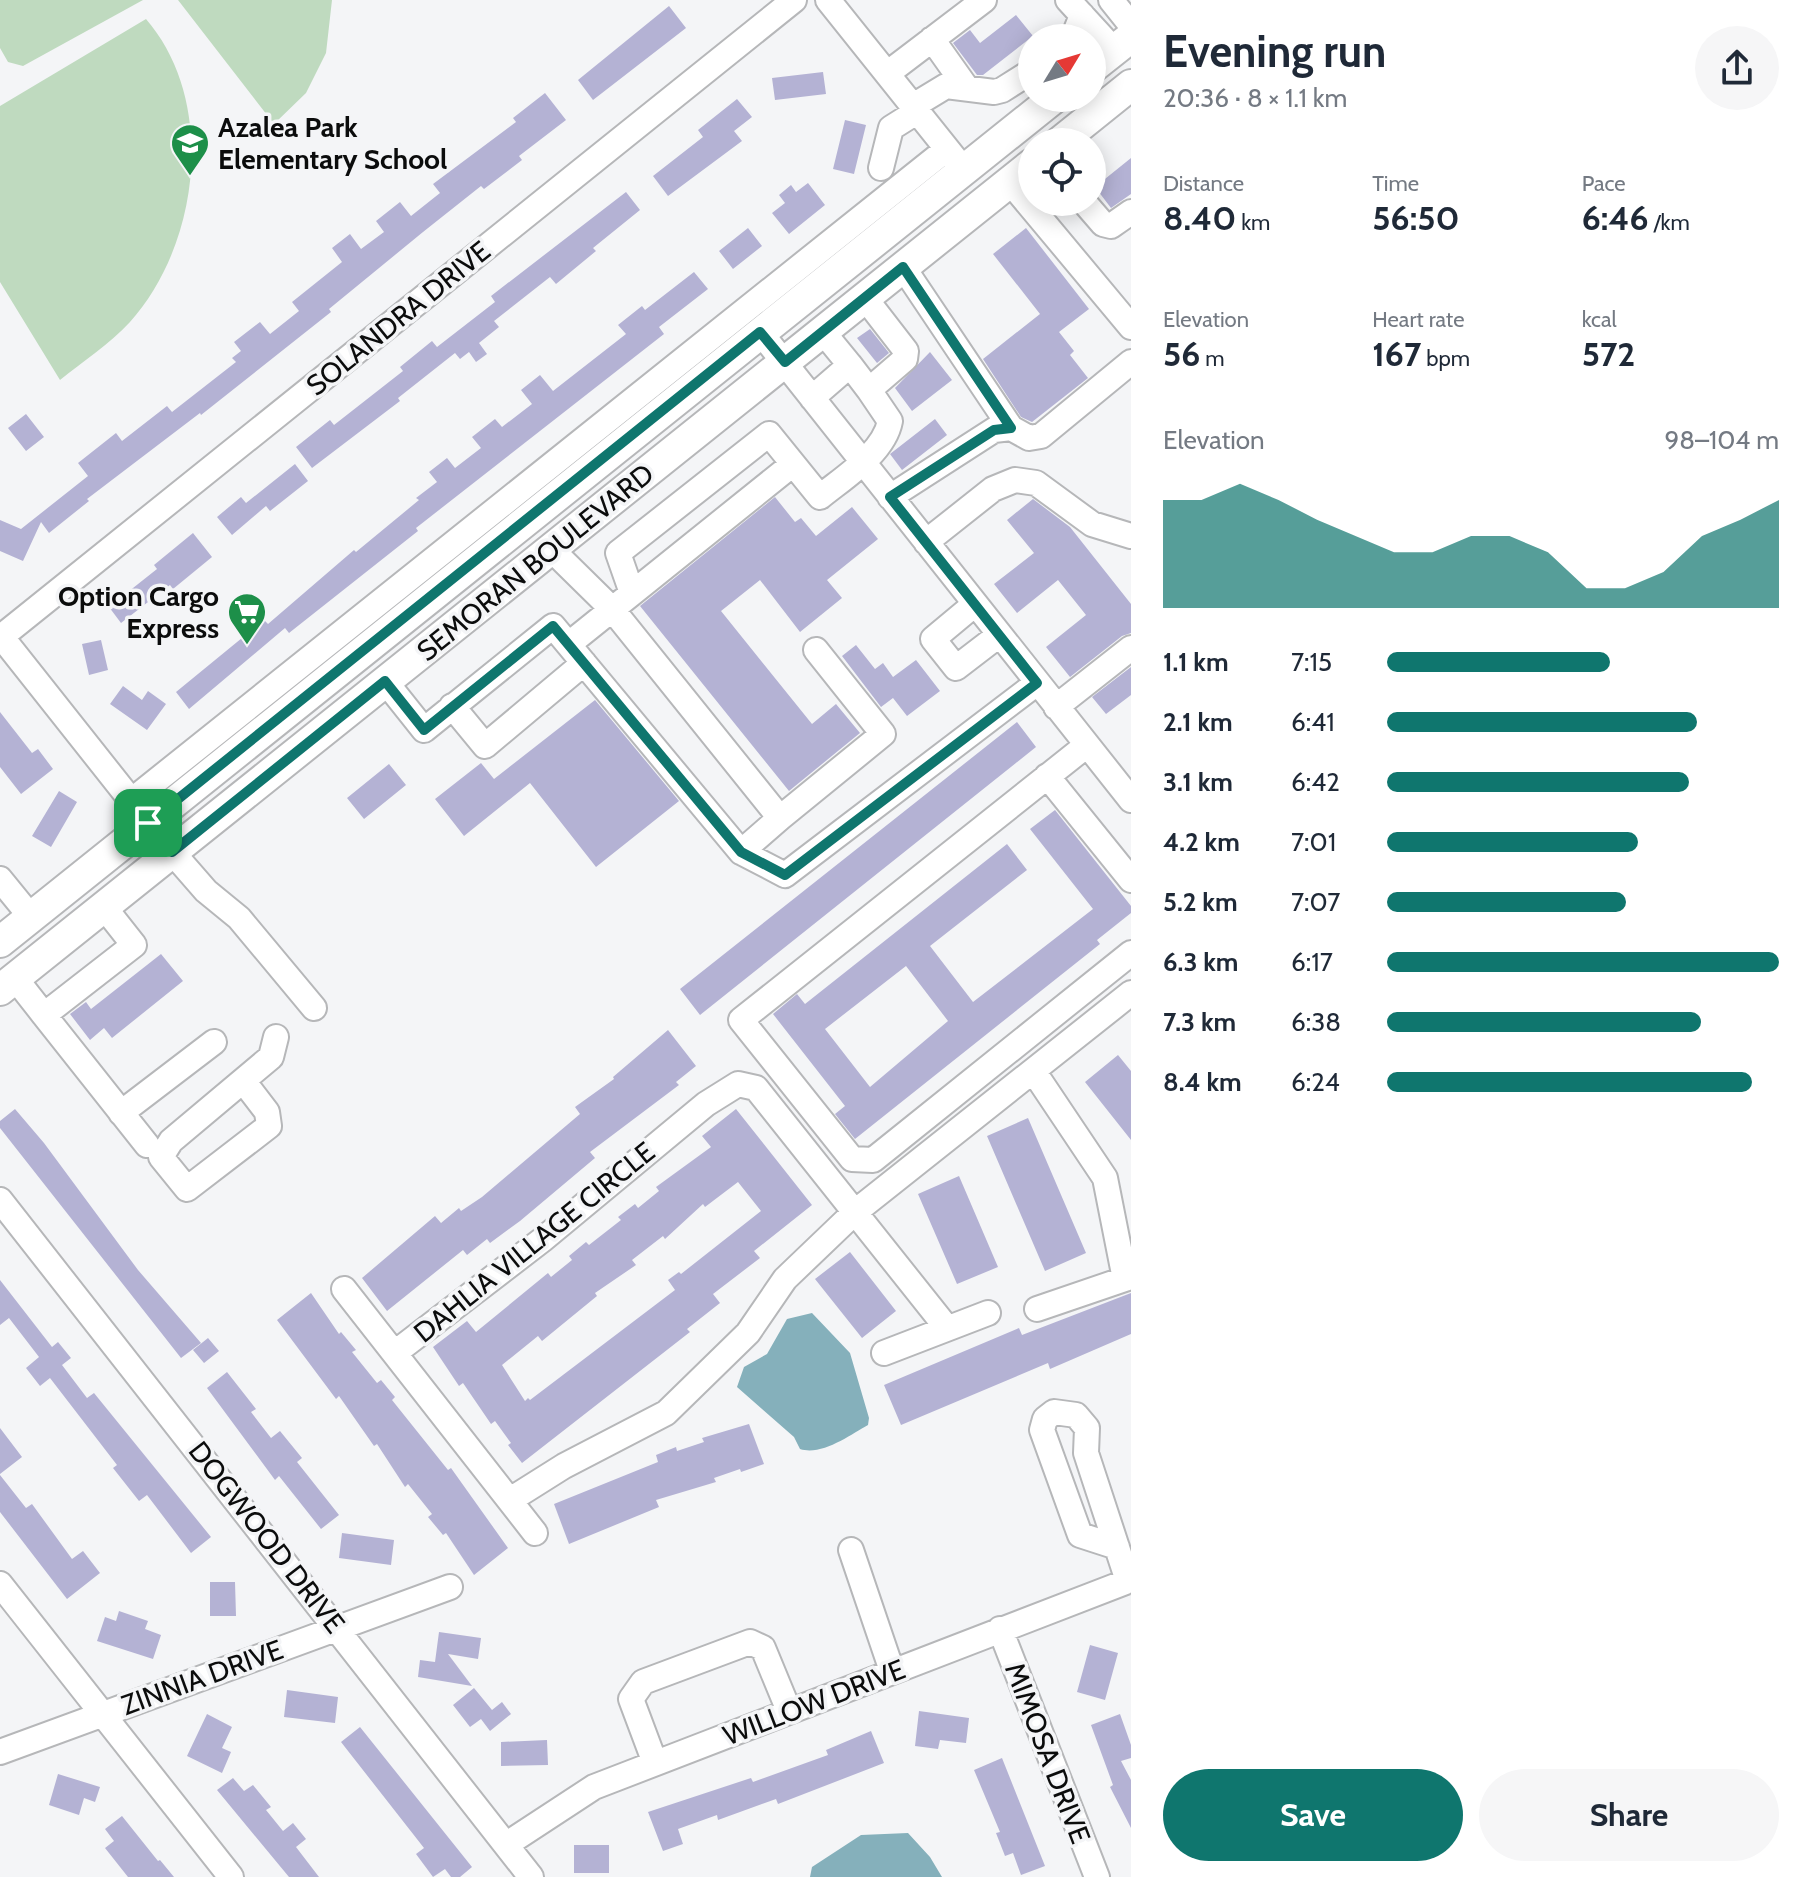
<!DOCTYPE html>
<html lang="en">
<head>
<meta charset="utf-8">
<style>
  :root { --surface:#fff; --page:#f6f6f7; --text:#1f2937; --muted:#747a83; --accent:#0f766e }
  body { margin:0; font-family:Cabin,sans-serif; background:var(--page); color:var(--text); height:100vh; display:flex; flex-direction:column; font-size:30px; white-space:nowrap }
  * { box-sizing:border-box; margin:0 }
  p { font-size:26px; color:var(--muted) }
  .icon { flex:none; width:44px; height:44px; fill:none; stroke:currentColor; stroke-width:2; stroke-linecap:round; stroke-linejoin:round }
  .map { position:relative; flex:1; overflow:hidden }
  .drawer { display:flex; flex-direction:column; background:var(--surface); width:680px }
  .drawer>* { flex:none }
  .needle { width:52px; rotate:52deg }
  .tools { position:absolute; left:1018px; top:24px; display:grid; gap:16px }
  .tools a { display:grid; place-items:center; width:88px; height:88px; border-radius:50%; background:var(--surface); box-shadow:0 4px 20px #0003; font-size:40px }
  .pin { position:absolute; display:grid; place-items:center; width:68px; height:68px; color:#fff; margin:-34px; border-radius:16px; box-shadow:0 4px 12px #0006 }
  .round { display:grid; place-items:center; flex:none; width:84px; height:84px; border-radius:42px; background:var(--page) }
  .summary { display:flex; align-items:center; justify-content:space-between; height:136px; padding:0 32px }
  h1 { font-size:44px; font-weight:800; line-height:60px }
  .metrics { display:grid; grid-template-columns:repeat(3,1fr); gap:12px; height:136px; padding:8px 32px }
  .metrics div { display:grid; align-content:center }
  .metrics b { font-size:34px; font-weight:800 }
  .metrics small { font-size:22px; font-weight:400 }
  .metrics p { font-size:22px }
  .chart { height:224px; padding:16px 32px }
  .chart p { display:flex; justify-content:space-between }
  .chart svg { width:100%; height:144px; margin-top:8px; fill:var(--accent); opacity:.7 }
  .button { display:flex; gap:16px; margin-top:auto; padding:16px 32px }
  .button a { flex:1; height:92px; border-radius:48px; background:var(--accent); color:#fff; font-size:32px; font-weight:800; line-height:92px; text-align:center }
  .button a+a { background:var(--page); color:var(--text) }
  ul { padding:0 32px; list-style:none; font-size:26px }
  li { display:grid; grid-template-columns:128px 96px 1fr; align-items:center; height:60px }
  li i { height:20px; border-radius:10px; background:var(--accent) }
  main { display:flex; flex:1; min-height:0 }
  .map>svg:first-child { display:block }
</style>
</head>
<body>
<main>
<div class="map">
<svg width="1131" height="1877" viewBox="0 0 1131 1877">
  <rect width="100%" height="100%" fill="#f4f5f7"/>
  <path fill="#bfdabf" d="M0,0H143L23,66L8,62L0,48Z
    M178,0H332L326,53L306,93L274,124Z
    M146,19C217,101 200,244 130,322C110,344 82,362 60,380L0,282V106Z"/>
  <path fill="#85b0bb" d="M812,1313L850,1353L869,1418L868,1425C850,1435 822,1456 800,1449L794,1437L737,1387L744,1367L767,1354L787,1319Z
    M908,1833L930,1857L942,1877H810L812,1867L861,1835Z"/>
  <path fill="#b4b2d4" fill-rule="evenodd" d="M669,6L686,28L593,100L578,80Z
    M1016,15L1033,36L983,75H977L953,43L970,30L980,43Z
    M823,72L826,94L775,100L772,78Z
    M545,93L566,120L519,156L522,160L484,189L481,186L423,232L329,309L331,312L201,415L200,413L87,499L89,501L49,533L41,522L23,561L0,551V520L21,529L88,476L78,463L116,433L122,441L167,406L172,412L236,362L232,358L241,351L234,342L260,322L270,334L299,311L292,302L342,262L332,248L350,234L361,249L384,232L376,221L400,202L411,216L440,193L433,184L516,122L513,118Z
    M737,99L752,117L734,131L742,141L668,196L653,176L703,137L698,130Z
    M845,120L866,125L854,174L833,169Z
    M1131,158V194L1111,208L1095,187Z
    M808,183L825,205L789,234L772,213L785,203L779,195L791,185L796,192Z
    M626,192L640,210L593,248L596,251L556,284L550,277L494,321L499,327L479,343L487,354L476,362L469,352L460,359L455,353L398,398L400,401L312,468L296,447L330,420L334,425L403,371L400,367L432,341L437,347L495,302L491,296Z
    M748,228L762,246L733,269L719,251Z
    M1026,228L1089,309L1059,332L1074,351L1070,355L1088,378L1032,422L1021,417L983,359L1040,314L993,254Z
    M694,272L708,289L659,327L664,334L416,528L418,531L289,633L285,628L189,709L176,692L264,620L268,624L354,550L356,552L419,500L416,498L437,482L429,472L447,458L455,468L481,448L472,437L495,419L502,427L532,404L521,390L540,375L553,391L626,334L618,325L642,306L645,310Z
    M870,329L889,353L877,363L857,338Z
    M930,352L952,380L912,411L895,388Z
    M26,414L44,437L26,451L8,428Z
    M935,419L947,435L902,470L890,454Z
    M295,464L308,481L270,511L266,506L232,535L217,517L241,497L246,503Z
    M775,497L795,522L801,518L816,536L852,507L878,539L827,580L842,598L800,632L760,580L721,611L812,724L836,704L860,733L789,791L640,606Z
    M1033,499L1070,527L1131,604V633L1122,636L1070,677L1046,647L1086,615L1058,580L1017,613L994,584L1034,553L1007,520Z
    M193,533L212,557L173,589L170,585L121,623L109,607L157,569L154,565Z
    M101,640L108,670L89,675L82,644Z
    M856,645L875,669L883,663L893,677L916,660L940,691L907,716L893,698L881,707L842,656Z
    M1131,667V695L1106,714L1092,697Z
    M123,686L142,700L148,691L166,704L147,730L110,704Z
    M595,700L679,801L596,867L530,783L464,836L435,799L481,763L494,779Z
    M0,712L32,753L38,749L53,769L21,794L0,767Z
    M1017,722L1036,747L700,1015L680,989Z
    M389,764L406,785L364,819L347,798Z
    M59,791L77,802L51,847L32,836Z
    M1055,810L1131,906V913L1097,940L1100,944L855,1139L835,1114L845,1106L773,1014L797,994L805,1004L1007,844L1027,870L930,946L973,1002L1093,909L1030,829ZM906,966L948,1021L870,1087L825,1029Z
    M161,954L183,981L112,1038L104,1028L90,1040L70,1014L86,1002L91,1009Z
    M668,1030L696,1066L676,1082L679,1085L590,1152L595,1158L520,1221L490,1243L487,1239L467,1255L463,1250L387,1311L362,1278L435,1216L441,1223L459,1208L461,1211L482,1197L580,1114L575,1107L614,1079L613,1077Z
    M1118,1055L1131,1071V1140L1085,1082Z
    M15,1109L44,1143L138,1270L201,1343L181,1358L0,1128V1121Z
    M736,1109L812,1205L754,1251L760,1258L713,1294L720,1303L687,1329L690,1332L522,1463L508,1445L511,1443L495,1421L491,1424L463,1383L459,1386L433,1347L467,1321L476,1332L548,1273L551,1277L572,1260L569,1256L586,1242L589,1245L621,1220L618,1217L635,1204L638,1208L659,1191L656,1187L711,1147L702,1136ZM738,1182L761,1211L681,1274L679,1272L668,1280L675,1290L530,1400L528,1398L525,1401L502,1365L538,1336L542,1341L597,1296L595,1293L636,1265L632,1260L663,1236L665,1239L703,1204L705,1207Z
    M1028,1118L1086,1253L1045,1271L987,1136Z
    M959,1176L998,1267L957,1284L918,1194Z
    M850,1252L896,1311L862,1338L815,1279Z
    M0,1280L52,1347L58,1342L71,1358L62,1365L87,1398L94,1393L211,1537L191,1553L147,1495L139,1501L113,1468L117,1465L50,1378L40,1386L26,1368L39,1357L9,1318L0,1325Z
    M311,1293L339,1334L341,1332L356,1350L352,1352L377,1383L381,1380L395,1397L392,1400L448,1470L451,1468L508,1548L474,1575L446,1533L443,1535L428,1517L432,1514L408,1484L405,1487L377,1444L374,1446L339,1396L336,1399L277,1320Z
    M1131,1293V1334L1050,1369L1048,1363L901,1425L884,1385L1019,1328L1022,1335Z
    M208,1338L219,1351L204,1363L193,1350Z
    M227,1372L256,1409L251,1412L271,1438L280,1431L302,1458L297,1462L339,1515L321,1529L279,1476L275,1480L207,1388Z
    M749,1424L764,1464L741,1472L740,1469L714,1478L716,1482L656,1500L659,1507L569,1544L554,1504L658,1462L656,1455L676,1447L677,1451L704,1442L702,1438Z
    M0,1428L22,1457L0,1474Z
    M0,1475L26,1508L32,1504L72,1559L83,1551L100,1573L67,1599L0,1512Z
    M342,1533L394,1540L391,1565L339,1558Z
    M210,1582H235L236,1616H210Z
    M119,1611L148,1621L145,1629L161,1635L153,1659L97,1641L105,1617L116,1621Z
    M439,1632L481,1638L478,1659L448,1654L472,1686L418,1677L420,1660L435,1662Z
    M1090,1645L1118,1653L1105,1700L1077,1692Z
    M474,1688L492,1710L502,1702L511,1714L490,1731L481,1719L470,1727L453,1705Z
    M287,1690L338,1697L335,1723L284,1717Z
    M919,1711L969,1718L966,1743L940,1740L938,1749L915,1746Z
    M207,1714L232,1727L222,1748L231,1752L222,1773L187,1756Z
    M1120,1714L1131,1745V1758L1121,1761L1131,1780V1828L1110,1787L1113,1785L1091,1725Z
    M360,1727L472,1867L460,1877H451L445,1869L433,1877L416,1854L424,1848L341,1742Z
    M871,1731L884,1763L778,1804L776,1799L718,1820L717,1815L678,1829L683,1844L663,1851L648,1812L751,1778L753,1782L828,1755L826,1750Z
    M547,1740L548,1765L501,1766V1742Z
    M1002,1758L1045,1866L1021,1875L1013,1853L1005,1856L996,1833L1000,1832L974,1770Z
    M58,1774L100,1787L95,1802L84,1798L79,1815L49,1805Z
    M233,1778L244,1791L253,1785L271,1807L266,1810L283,1831L293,1823L306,1839L296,1847L319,1877H289L217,1790Z
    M122,1816L158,1861L160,1860L174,1877H128L105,1848L114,1841L105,1829Z
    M574,1845H609V1873H574Z"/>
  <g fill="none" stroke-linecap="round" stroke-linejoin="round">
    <defs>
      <path id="minor" d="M828,0L956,160
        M1068,0L1114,50
        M1111,0L1131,25
        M1073,38L1082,15
        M932,39L966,87
        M888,73L984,0
        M913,106L946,86L994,92L1002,90L1032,71
        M881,168L891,128L918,111
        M1010,182L1131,327
        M1084,202L1103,224L1111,226L1131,212
        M903,267L1011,428L1029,438L1041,436L1131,362
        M760,332L1131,800
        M823,332L850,365
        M812,398L850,365L869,390
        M890,497L994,430L1011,428
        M926,542L993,489L1015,480L1036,483L1092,524L1131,536
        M551,549L612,609L780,818L741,852
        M632,593L618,553L769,434L820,497C843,478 884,453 890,421L869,390L905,359L906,351L865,298
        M975,604L933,639L956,668L999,635
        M0,635L172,852L206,891L239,918L314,1008
        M1,637L794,0
        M569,644L793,464
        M385,681L424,730L553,626L741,852L785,875L1037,683
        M452,706L485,746L584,663
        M1056,707L1131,648
        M1087,745L741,1020L852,1159L873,1160L1131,953
        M1047,776L1131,880
        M131,801L947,149
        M780,818L883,734L816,650
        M0,879L31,917
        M104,907L134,945L44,1015L147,1145
        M15,978L44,1015
        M1034,1072L1105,1178L1125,1279L1037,1309
        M244,1082L267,1112L269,1126L187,1189L161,1157L171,1141L271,1057L276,1037
        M121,1113L214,1042
        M0,1200L531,1877
        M344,1289L535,1533
        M396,1352L542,1240L706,1104L738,1084L756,1088L947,1328
        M884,1353L988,1313
        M510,1500L564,1466L666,1413L748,1333L785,1279L855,1212L1131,993
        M1117,1547L1080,1535L1042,1430L1045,1419L1054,1412L1076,1415L1087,1428L1086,1453L1128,1581
        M851,1550L892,1671
        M0,1584L231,1877
        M1000,1629L1097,1877
        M0,1752L450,1587
        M655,1763L631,1699L643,1682L750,1642L763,1648L789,1711
        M507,1844L594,1787L1131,1580"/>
      <path id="major" d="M1092,68L1131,37
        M1060,142L1131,85
        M0,942L1054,98
        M0,990L1032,164"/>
    </defs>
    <use href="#minor" stroke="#b6b7b9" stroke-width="28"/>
    <use href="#major" stroke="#b6b7b9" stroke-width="34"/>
    <use href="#minor" stroke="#fff" stroke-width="24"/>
    <use href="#major" stroke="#fff" stroke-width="30"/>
  </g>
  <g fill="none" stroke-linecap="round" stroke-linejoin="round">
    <defs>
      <path id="route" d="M903,267L1011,428L994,430L890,497L1037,683L785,875L741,852L553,626L424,730L385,681L172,852L148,823L760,332L785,362Z"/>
    </defs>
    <use href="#route" stroke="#fff" stroke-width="16"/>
    <use href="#route" stroke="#0f766e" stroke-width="10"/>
  </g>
  <defs>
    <symbol id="school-pin" viewBox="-11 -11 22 30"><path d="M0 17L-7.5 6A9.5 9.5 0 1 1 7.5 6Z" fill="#1d8f49" stroke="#f4f5f7"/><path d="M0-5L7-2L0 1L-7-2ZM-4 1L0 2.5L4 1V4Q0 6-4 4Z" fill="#fff"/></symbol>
    <symbol id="supermarket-pin" viewBox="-11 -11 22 30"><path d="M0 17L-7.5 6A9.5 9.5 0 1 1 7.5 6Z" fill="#1d8f49" stroke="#f4f5f7"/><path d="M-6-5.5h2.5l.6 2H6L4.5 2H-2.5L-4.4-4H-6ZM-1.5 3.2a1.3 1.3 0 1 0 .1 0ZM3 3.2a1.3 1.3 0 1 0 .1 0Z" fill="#fff"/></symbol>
  </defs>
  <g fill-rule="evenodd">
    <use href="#school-pin" x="168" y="121" width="44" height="60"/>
    <use href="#supermarket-pin" x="225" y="590" width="44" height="60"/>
  </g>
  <g text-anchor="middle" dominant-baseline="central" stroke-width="7" stroke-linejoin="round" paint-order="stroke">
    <g font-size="28" font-weight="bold" fill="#0b0c0c" stroke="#f4f5f7" text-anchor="start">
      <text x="218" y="127">Azalea Park<tspan x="218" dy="32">Elementary School</tspan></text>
      <text x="219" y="596" text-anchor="end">Option Cargo<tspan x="219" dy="32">Express</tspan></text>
    </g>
    <g font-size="28" fill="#0b0c0c" stroke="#f4f5f7">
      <text transform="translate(398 318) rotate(-39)">SOLANDRA DRIVE</text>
      <text transform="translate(535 562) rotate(-39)">SEMORAN BOULEVARD</text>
      <text transform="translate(534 1242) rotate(-39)">DAHLIA VILLAGE CIRCLE</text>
      <text transform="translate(267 1537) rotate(52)">DOGWOOD DRIVE</text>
      <text transform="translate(202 1677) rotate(-20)">ZINNIA DRIVE</text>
      <text transform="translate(814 1702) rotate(-21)">WILLOW DRIVE</text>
      <text transform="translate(1048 1753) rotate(69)">MIMOSA DRIVE</text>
    </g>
  </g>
</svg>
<div class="tools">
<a><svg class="needle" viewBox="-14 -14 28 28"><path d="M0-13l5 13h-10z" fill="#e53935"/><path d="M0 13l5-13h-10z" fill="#747a83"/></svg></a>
<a><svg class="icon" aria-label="locate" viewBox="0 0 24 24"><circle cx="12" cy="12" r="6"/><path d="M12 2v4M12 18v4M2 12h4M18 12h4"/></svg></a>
</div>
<div class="pin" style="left:148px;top:823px;background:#1e9e55"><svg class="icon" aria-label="arrive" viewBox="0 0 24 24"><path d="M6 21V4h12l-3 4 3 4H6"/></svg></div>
</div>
<section class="drawer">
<div class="summary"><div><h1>Evening run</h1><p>20:36 · 8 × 1.1 km</p></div><a class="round"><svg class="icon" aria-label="share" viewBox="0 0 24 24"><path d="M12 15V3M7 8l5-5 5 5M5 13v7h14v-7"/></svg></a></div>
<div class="metrics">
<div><p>Distance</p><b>8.40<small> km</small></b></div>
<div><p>Time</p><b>56:50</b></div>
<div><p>Pace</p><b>6:46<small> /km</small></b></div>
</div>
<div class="metrics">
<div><p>Elevation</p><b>56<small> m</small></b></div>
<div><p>Heart rate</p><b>167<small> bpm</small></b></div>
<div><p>kcal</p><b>572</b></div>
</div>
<div class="chart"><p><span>Elevation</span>98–104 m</p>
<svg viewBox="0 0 160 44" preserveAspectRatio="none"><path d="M0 44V11L10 11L20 6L30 11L40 17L50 22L60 27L70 27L80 22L90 22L100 27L110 38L120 38L130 33L140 22L150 17L160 11V44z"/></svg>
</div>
<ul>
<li><b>1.1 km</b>7:15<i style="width:57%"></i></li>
<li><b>2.1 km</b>6:41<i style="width:79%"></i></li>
<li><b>3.1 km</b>6:42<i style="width:77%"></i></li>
<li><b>4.2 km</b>7:01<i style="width:64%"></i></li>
<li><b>5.2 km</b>7:07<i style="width:61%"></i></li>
<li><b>6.3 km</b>6:17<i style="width:100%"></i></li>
<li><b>7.3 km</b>6:38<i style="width:80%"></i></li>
<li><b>8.4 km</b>6:24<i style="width:93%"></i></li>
</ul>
<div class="button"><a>Save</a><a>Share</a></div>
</section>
</main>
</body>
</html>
